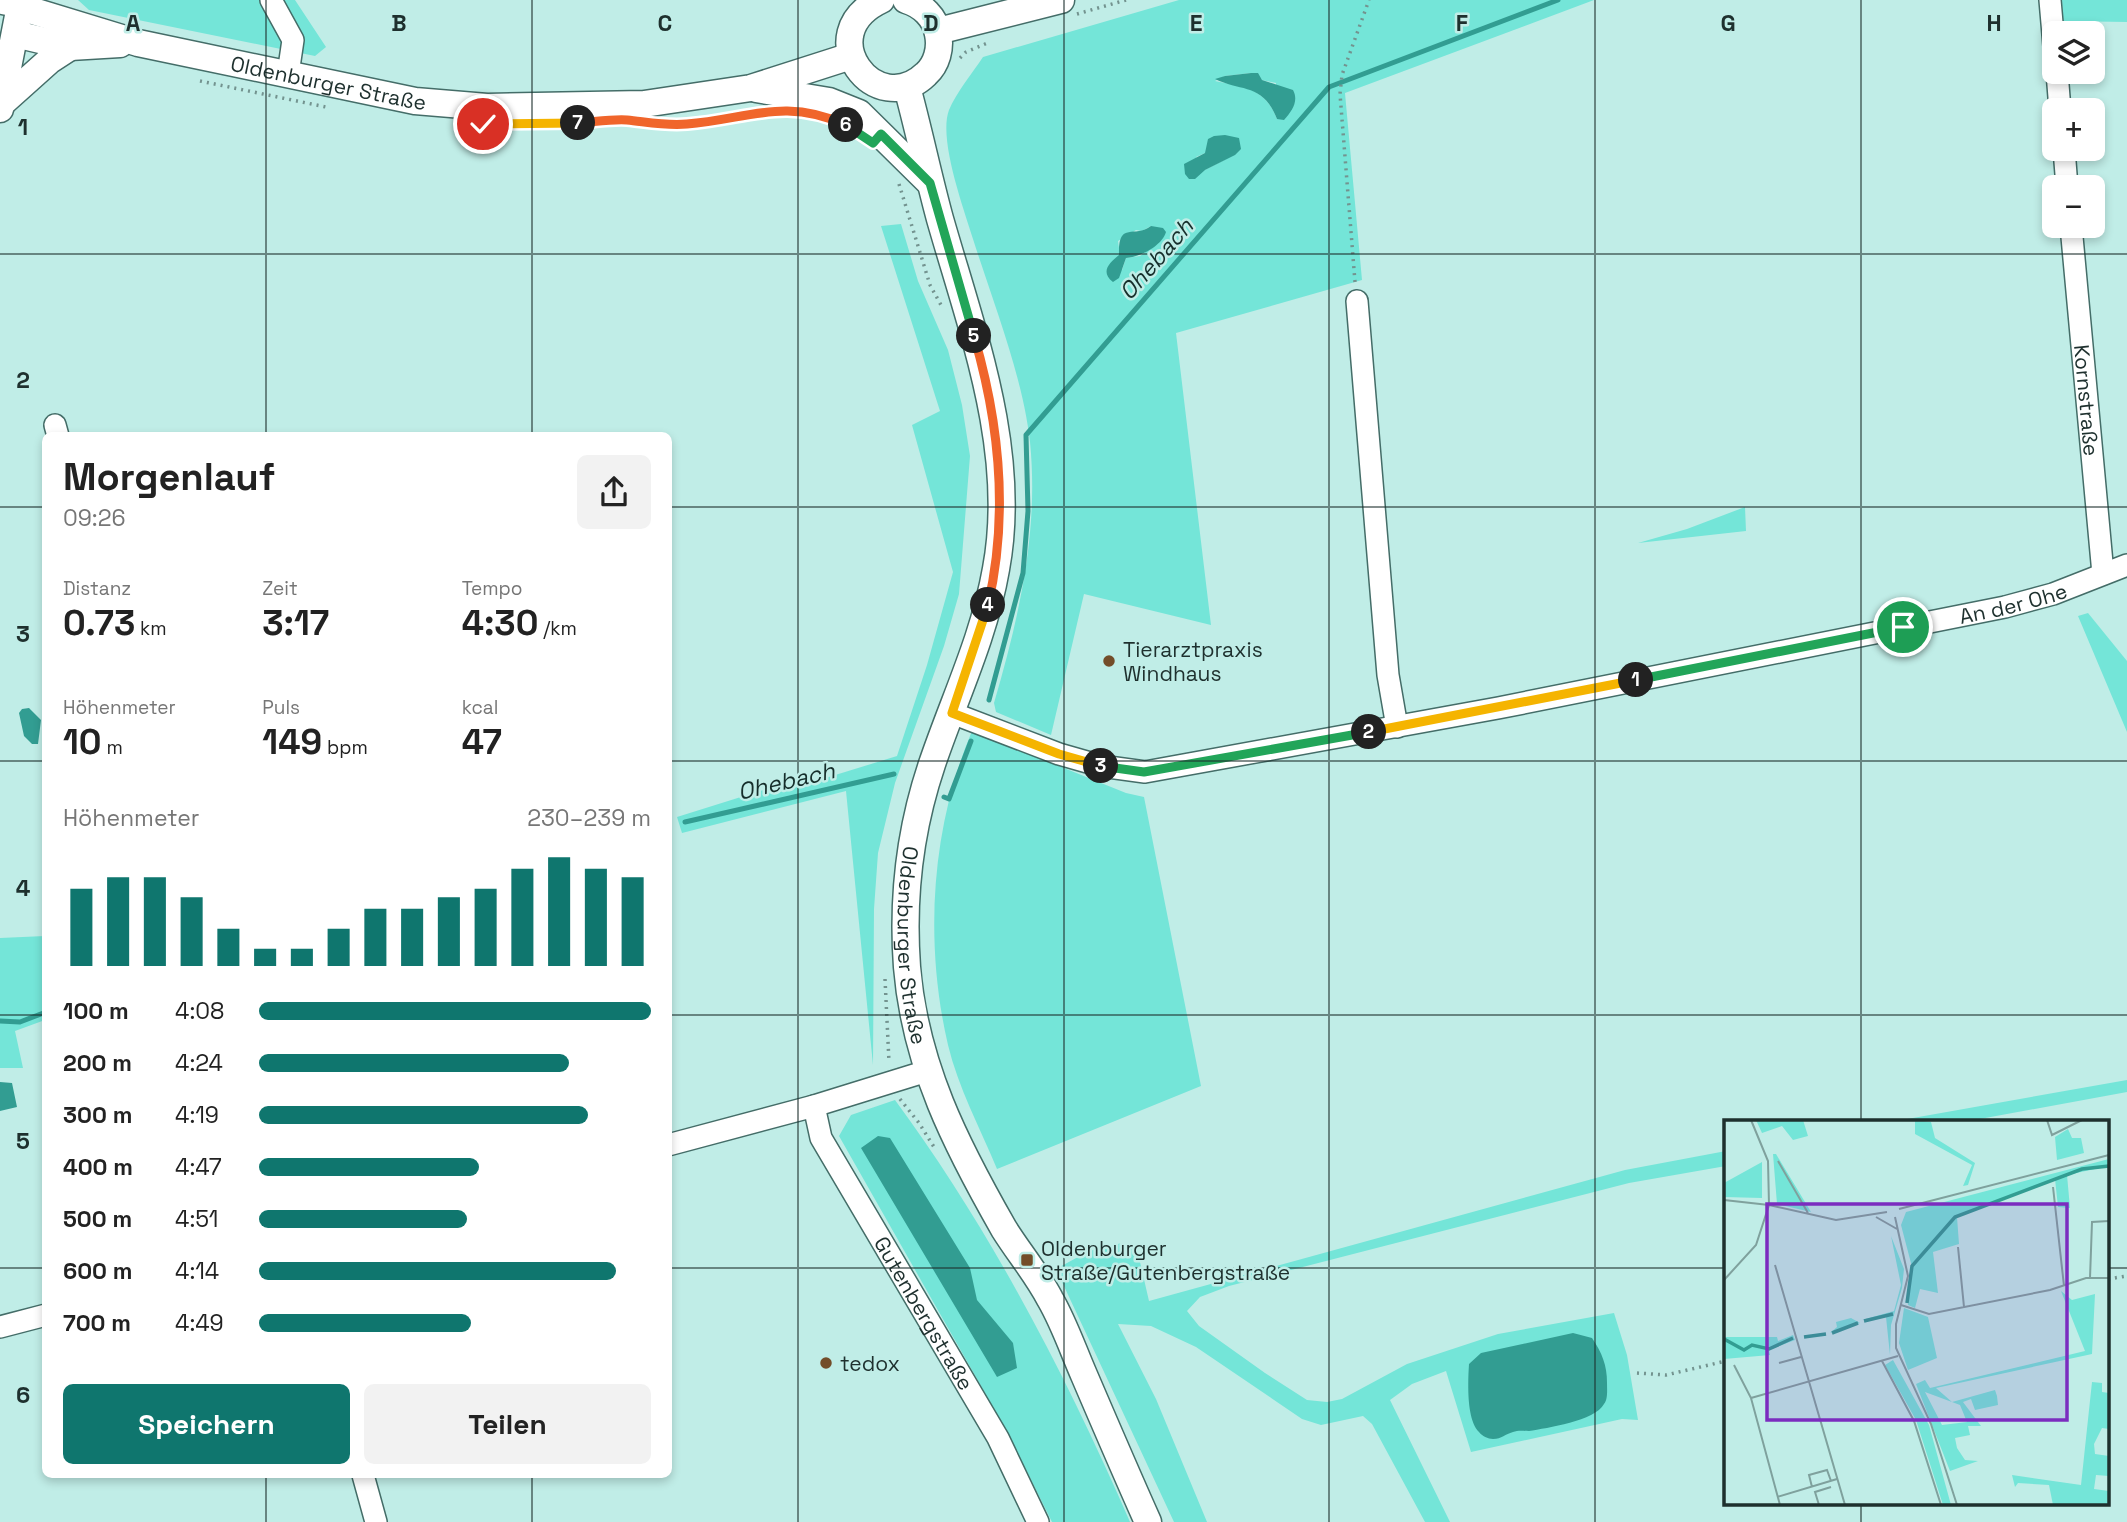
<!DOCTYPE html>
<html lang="de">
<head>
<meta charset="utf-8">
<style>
  :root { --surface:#fff; --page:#f2f2f2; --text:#222; --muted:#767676; --accent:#0f766e }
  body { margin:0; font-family:"Space Grotesk",sans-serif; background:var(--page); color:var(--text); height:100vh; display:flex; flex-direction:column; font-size:26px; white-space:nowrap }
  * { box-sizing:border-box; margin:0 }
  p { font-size:23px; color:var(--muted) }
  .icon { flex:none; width:38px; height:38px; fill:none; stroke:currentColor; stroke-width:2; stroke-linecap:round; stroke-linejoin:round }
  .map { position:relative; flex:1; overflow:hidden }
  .side { position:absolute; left:42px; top:432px; width:630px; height:1046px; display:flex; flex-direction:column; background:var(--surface); border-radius:10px; box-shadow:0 4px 10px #0003 }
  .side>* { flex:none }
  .tools { position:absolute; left:2042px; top:21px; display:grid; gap:14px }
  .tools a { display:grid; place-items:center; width:63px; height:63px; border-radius:10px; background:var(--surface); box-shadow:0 4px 10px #0003; font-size:35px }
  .pin { position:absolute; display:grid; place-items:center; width:60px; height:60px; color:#fff; margin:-30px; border:4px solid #fff; border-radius:50%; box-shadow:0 2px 7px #0007 }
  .km { position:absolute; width:35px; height:35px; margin:-18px; border-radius:50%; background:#222; color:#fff; font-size:19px; line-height:35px; text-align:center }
  .round { display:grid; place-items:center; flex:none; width:74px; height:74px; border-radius:10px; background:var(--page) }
  .summary { display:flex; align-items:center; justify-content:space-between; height:119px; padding:0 21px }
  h1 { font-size:38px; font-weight:700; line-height:52px }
  .figures { display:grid; grid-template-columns:repeat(3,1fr); gap:10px; height:119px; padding:7px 21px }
  .figures div { display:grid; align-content:center }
  .figures b { font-size:35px; font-weight:700 }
  .figures small { font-size:19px; font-weight:400 }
  .figures p { font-size:19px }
  .chart { height:196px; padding:14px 21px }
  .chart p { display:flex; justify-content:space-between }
  .chart svg { width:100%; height:126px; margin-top:7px; stroke:var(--accent); stroke-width:6 }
  .cta { display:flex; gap:14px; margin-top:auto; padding:14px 21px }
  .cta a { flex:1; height:80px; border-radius:10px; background:var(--accent); color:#fff; font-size:28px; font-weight:700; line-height:80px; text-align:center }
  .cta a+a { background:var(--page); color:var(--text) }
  ul { padding:0 21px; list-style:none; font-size:23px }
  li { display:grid; grid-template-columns:112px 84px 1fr; align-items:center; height:52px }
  li i { height:18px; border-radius:9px; background:var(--accent) }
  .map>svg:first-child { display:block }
</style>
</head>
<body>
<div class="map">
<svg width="2127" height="1522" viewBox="0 0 2127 1522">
  <rect width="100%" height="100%" fill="#c0ede7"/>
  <path fill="#74e5d8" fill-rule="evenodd" d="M78,0H295L326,47L315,56L89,10Z
    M1179,0H1594L1345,93L1362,280L1176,333L1211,625L1084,594L1051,735L996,712L994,703C1019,617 1039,532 1030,442C1023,377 993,302 973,239C964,209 938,139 949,110C956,93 973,72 983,57ZM1251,73L1262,80L1276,83L1277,119C1265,88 1245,87 1215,81L1225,76ZM1205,153L1226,159L1205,170L1196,157ZM1151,226L1152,247L1140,256L1126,258L1122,270L1118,241L1136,230L1142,231Z
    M2062,0H2127V22L2063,21Z
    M901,224L918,281L948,350L962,405L970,456L959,594L944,646L895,783L878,853L874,909L873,1065L846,791L682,833L677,817L776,786L780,792L897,756L927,665L953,572L912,425L940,411L881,226Z
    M1745,507L1746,531L1638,543L1687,529Z
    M2088,613L2127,661V732L2078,616Z
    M972,731L1126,793L1144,797L1201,1086L997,1169C980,1128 958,1087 948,1045C924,942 931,828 972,731Z
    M45,936V1020L15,1031L23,1068H0V938Z
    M2127,1080V1092L1969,1121H1896Z
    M895,1100C989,1227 1067,1377 1130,1522H1052L1006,1430L839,1136L851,1115Z
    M1726,1151V1166L1629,1183L1229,1286L1200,1297L1187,1311L1199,1326L1265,1373L1307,1400L1327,1402L1342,1399L1407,1364L1498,1334L1614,1313L1627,1355L1638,1420L1622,1419L1471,1452L1446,1371L1412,1384L1390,1400L1450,1522H1425L1372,1424L1363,1416L1321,1425L1302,1419L1196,1347L1151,1326L1118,1324L1156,1399L1207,1522H1174L1056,1269L1089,1251L1122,1243L1137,1249L1149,1301L1625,1170Z"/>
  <path fill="#329d92" d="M1251,73H1258L1262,80L1293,90C1299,101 1292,111 1284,120L1277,119C1263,83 1242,92 1215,79L1225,76Z
    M1225,135L1239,138L1241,149L1235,155L1205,170L1195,179H1189L1185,174L1184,164L1205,153L1208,139L1214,136Z
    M1151,226L1163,228L1166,232C1162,246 1140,257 1126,258L1119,278L1113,282C1100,272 1109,263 1119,255C1118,220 1134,239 1151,226Z
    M29,708L41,720L38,744H32L24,736L19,713L22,709Z
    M0,1082L12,1083L17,1107L0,1111Z
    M878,1136L890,1138L970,1268L977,1300L1013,1343L1017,1368L997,1377L861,1148Z
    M1573,1333L1592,1338C1602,1353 1607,1365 1607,1383C1607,1390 1608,1399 1604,1404C1595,1421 1547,1428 1529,1431C1524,1431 1518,1430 1513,1432C1505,1434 1502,1439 1493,1439C1488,1439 1482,1436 1479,1432C1466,1419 1468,1381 1469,1364L1481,1353Z"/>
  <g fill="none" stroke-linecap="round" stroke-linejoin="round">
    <path stroke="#329d92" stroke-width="5" d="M989,700L1023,573L1028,511L1026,435L1329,87L1558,0
      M944,797L949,799L971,741
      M685,822L894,774
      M0,1021L20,1022L46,1012"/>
    <defs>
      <g id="minor">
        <path d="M271,0L293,40L288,74"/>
        <path d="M2050,0L2054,46"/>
        <path d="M0,3L20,7"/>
        <path d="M2057,72L2060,110"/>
        <path d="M2064,149L2067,187"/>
        <path id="s1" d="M2071,226L2103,574"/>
        <path d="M1357,301L1388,675L1397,727"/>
        <path d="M55,425L58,436"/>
        <path id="s2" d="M952,713L1059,754L1101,766L1145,772L1498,708L2005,607L2053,594L2127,565"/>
        <path id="s3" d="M814,1106L821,1138L998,1438L1038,1522"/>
        <path d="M668,1145L814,1106L927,1071"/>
        <path d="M0,1327L46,1315"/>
        <path d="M363,1475L376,1522"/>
      </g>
      <g id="major">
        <path d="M881,0C809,34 876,122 926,74C937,64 941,48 938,34C935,17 922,5 906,0"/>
        <path id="s4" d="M20,7L138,43L415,101L487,107L644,104L751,88L851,56"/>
        <path d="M938,31L1061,0"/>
        <path d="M15,34L70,47L120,44"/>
        <path id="s5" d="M907,87C919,131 928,175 940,219C972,331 1018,451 996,569C984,638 954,699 932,764C910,829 902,899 907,967C915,1065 956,1145 1004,1229C1019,1253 1037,1274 1050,1299C1064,1323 1073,1350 1084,1375C1105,1424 1126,1473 1148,1522"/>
        <path d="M756,89L829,101L859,113L930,183"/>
        <path d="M2,103L50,60L70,47"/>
        <path d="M0,109L18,16"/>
      </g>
    </defs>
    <use href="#minor" stroke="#446d68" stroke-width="24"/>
    <use href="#major" stroke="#446d68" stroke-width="29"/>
    <path stroke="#73938f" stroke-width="3.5" stroke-dasharray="2 5" stroke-linecap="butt" d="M1077,14L1126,0
      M960,58L966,52L990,42
      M200,81L326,107
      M669,124H686L758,113
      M899,184L930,285L941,305
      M1355,282L1340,94L1342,75L1369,0
      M885,979L889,1062
      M900,1099L919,1123L934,1147
      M2108,1279L2127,1276
      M1637,1373L1666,1375L1726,1361"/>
    <use href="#minor" stroke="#fff" stroke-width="21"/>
    <use href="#major" stroke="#fff" stroke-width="26"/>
  </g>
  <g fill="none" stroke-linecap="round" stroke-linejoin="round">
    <defs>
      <path id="split-1" d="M1636,680L1903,627"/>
      <path id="split-2" d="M1369,732L1636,680"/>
      <path id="split-3" d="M1101,766L1144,772L1369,732"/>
      <path id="split-4" d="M988,605L952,713L1059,754L1101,766"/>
      <path id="split-5" d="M974,336C1000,425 1009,514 988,605"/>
      <path id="split-6" d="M846,125L873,143L881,134L930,183L974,336"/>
      <path id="split-7" d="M578,123C594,122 611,119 627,120C647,122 666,126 687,124C749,119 784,97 846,125"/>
      <path id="split-8" d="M483,124L578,123"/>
    </defs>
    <use href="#split-1" stroke="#fff" stroke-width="14"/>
    <use href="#split-2" stroke="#fff" stroke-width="14"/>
    <use href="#split-3" stroke="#fff" stroke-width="14"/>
    <use href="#split-4" stroke="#fff" stroke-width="14"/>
    <use href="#split-5" stroke="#fff" stroke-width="14"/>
    <use href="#split-6" stroke="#fff" stroke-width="14"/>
    <use href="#split-7" stroke="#fff" stroke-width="14"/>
    <use href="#split-8" stroke="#fff" stroke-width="14"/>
    <use href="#split-1" stroke="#22a559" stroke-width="9"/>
    <use href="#split-2" stroke="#f5b400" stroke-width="9"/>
    <use href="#split-3" stroke="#22a559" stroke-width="9"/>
    <use href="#split-4" stroke="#f5b400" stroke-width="9"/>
    <use href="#split-5" stroke="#f0652b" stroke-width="9"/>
    <use href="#split-6" stroke="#22a559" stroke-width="9"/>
    <use href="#split-7" stroke="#f0652b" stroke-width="9"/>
    <use href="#split-8" stroke="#f5b400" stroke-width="9"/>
  </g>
  <path fill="none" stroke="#1e302e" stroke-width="2" stroke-opacity="0.55" d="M266,0V436M532,0V436M798,0V1522M1064,0V1522M1329,0V1522M1595,0V1522M1861,0V1121M0,254H2127M0,507H46M668,507H2127M0,761H46M668,761H2127M0,1015H46M668,1015H2127M0,1268H46M668,1268H1726M2108,1268H2127M266,1475V1522M532,1475V1522M1861,1503V1522"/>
  <g fill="#734d29" stroke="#c0ede7" stroke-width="2.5">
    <circle cx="1109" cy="661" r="7"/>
    <rect x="1020" y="1253" width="14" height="14" rx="3.5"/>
    <circle cx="826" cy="1363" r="7"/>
  </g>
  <g text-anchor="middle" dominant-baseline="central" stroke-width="5" stroke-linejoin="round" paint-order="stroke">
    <g font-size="21" fill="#1e302e" stroke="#c0ede7">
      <text stroke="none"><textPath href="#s4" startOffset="318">Oldenburger Straße</textPath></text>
      <text stroke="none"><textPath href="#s1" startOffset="175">Kornstraße</textPath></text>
      <text stroke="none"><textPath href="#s2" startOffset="1087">An der Ohe</textPath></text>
      <text stroke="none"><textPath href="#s5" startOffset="884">Oldenburger Straße</textPath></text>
      <text stroke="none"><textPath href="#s3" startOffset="236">Gutenbergstraße</textPath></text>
    </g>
    <g font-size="21" fill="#1e302e" stroke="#c0ede7" text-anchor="start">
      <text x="1123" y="649">Tierarztpraxis<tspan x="1123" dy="24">Windhaus</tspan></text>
      <text x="1041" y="1248">Oldenburger<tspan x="1041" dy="24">Straße/Gutenbergstraße</tspan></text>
      <text x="840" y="1363">tedox</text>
    </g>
    <g font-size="23" font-style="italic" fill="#162e2b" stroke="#c0ede7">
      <text transform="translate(1156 259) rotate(-49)">Ohebach</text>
      <text transform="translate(786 781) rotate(-13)">Ohebach</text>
    </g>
  </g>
  <g transform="translate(1724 1120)">
    <rect width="385" height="385" fill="#c0ede7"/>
    <path d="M32,0H79L84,16L69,20L58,6L38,13ZM191,0L207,2L211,18L251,43L244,65L239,66L248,45L191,14ZM344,9L348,18H357L360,33L333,40L331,17ZM49,34H52L87,92L53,84ZM385,39V46L343,55L346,88L334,87L331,59L233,97L235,124L209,132L214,173L196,169L191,188L184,185L188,147L177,105L182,92ZM38,42V78L0,77V63ZM167,116L180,149L178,168L167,205L166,235L162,197L138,200L170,191L177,165ZM337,171L348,180L371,174L368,234L212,268L228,282L271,270L273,276L274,285L251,290L247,279L239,282L257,306H244L246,315L231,318L233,328L241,340L254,341L226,351L192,264L201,260L206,268L361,231ZM201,272L236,285L243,302L218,305ZM180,188L204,197L213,238L184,250L175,223ZM127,198L136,203L106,213L113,207L112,202ZM69,215L71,220L45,230L46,235L0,239V217H53L54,221ZM169,240L205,305L227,385H219L192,300L161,245ZM368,262L378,263V272L385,273V309L378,308L370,324L371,334L385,336V356L372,355L370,369L385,371L384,385H329L325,365L294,363L291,367L288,355L357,365Z" fill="#74e5d8" fill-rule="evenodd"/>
    <path fill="none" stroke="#329d92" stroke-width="3.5" d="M183,183L188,146L231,97L358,49L385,46M140,201L169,194M108,213L134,203M80,217L102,214M0,219L20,230L28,225L45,229L69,218"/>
    <path fill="none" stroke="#7fa19d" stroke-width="2" d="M323,0L328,15L358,0M54,41L84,93M329,67L340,166M0,80L45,85M45,85L112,100L163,92M175,89L385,35M152,97L173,109M171,97L184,156L172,204V228L207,304L233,385M234,127L240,187M51,145L121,385M366,158L368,102L385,101M0,160L32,125L45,85L44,41L27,0M177,185L205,194L326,170L362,158H385M158,241L190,301L217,385M55,243L77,237M10,245L27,278L56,385M27,278L174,236M88,367L85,355L103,350L107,361M53,377L113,359M95,385L91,372L107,367"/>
    <path fill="#7b2cbf" fill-opacity="0.15" stroke="#7b2cbf" stroke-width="3.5" d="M43,84H343V300H43Z"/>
    <rect width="385" height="385" fill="none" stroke="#1e302e" stroke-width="3.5"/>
  </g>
  <g font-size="23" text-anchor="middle" font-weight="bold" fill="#1e302e" stroke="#c0ede7" stroke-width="5" stroke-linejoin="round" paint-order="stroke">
    <text x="133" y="31">A</text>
    <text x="399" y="31">B</text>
    <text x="665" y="31">C</text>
    <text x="931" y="31">D</text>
    <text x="1196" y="31">E</text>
    <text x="1462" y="31">F</text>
    <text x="1728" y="31">G</text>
    <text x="1994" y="31">H</text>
    <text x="23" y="135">1</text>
    <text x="23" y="388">2</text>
    <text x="23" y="642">3</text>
    <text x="23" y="896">4</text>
    <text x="23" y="1149">5</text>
    <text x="23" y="1403">6</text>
  </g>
</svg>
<div class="tools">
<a><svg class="icon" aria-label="layers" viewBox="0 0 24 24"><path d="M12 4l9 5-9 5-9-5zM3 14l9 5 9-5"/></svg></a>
<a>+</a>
<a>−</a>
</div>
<div class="pin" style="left:1903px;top:627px;background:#1e9e55"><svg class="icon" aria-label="arrive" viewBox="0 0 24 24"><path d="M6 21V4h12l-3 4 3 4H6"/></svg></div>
<div class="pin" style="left:483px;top:124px;background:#d93025"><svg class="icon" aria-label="check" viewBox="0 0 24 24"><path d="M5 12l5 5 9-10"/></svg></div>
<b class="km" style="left:1636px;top:680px">1</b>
<b class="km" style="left:1369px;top:732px">2</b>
<b class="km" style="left:1101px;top:766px">3</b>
<b class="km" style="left:988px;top:605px">4</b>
<b class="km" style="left:974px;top:336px">5</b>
<b class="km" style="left:846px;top:125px">6</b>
<b class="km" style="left:578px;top:123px">7</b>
<section class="side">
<div class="summary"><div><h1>Morgenlauf</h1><p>09:26</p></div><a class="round"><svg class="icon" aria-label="share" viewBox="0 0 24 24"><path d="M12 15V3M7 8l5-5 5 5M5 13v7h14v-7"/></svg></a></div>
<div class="figures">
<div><p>Distanz</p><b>0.73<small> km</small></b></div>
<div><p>Zeit</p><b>3:17</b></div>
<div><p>Tempo</p><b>4:30<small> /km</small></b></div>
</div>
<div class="figures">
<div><p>Höhenmeter</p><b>10<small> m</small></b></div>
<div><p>Puls</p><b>149<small> bpm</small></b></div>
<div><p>kcal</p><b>47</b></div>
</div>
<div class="chart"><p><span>Höhenmeter</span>230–239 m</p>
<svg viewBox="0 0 160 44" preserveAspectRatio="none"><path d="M5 44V17M15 44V13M25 44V13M35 44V20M45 44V31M55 44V38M65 44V38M75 44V31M85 44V24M95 44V24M105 44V20M115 44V17M125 44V10M135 44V6M145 44V10M155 44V13"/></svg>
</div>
<ul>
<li><b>100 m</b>4:08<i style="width:100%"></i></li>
<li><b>200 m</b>4:24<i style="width:79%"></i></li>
<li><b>300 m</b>4:19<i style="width:84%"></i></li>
<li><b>400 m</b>4:47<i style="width:56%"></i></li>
<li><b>500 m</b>4:51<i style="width:53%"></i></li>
<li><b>600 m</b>4:14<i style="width:91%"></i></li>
<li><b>700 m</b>4:49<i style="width:54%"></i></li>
</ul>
<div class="cta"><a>Speichern</a><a>Teilen</a></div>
</section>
</div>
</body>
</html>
